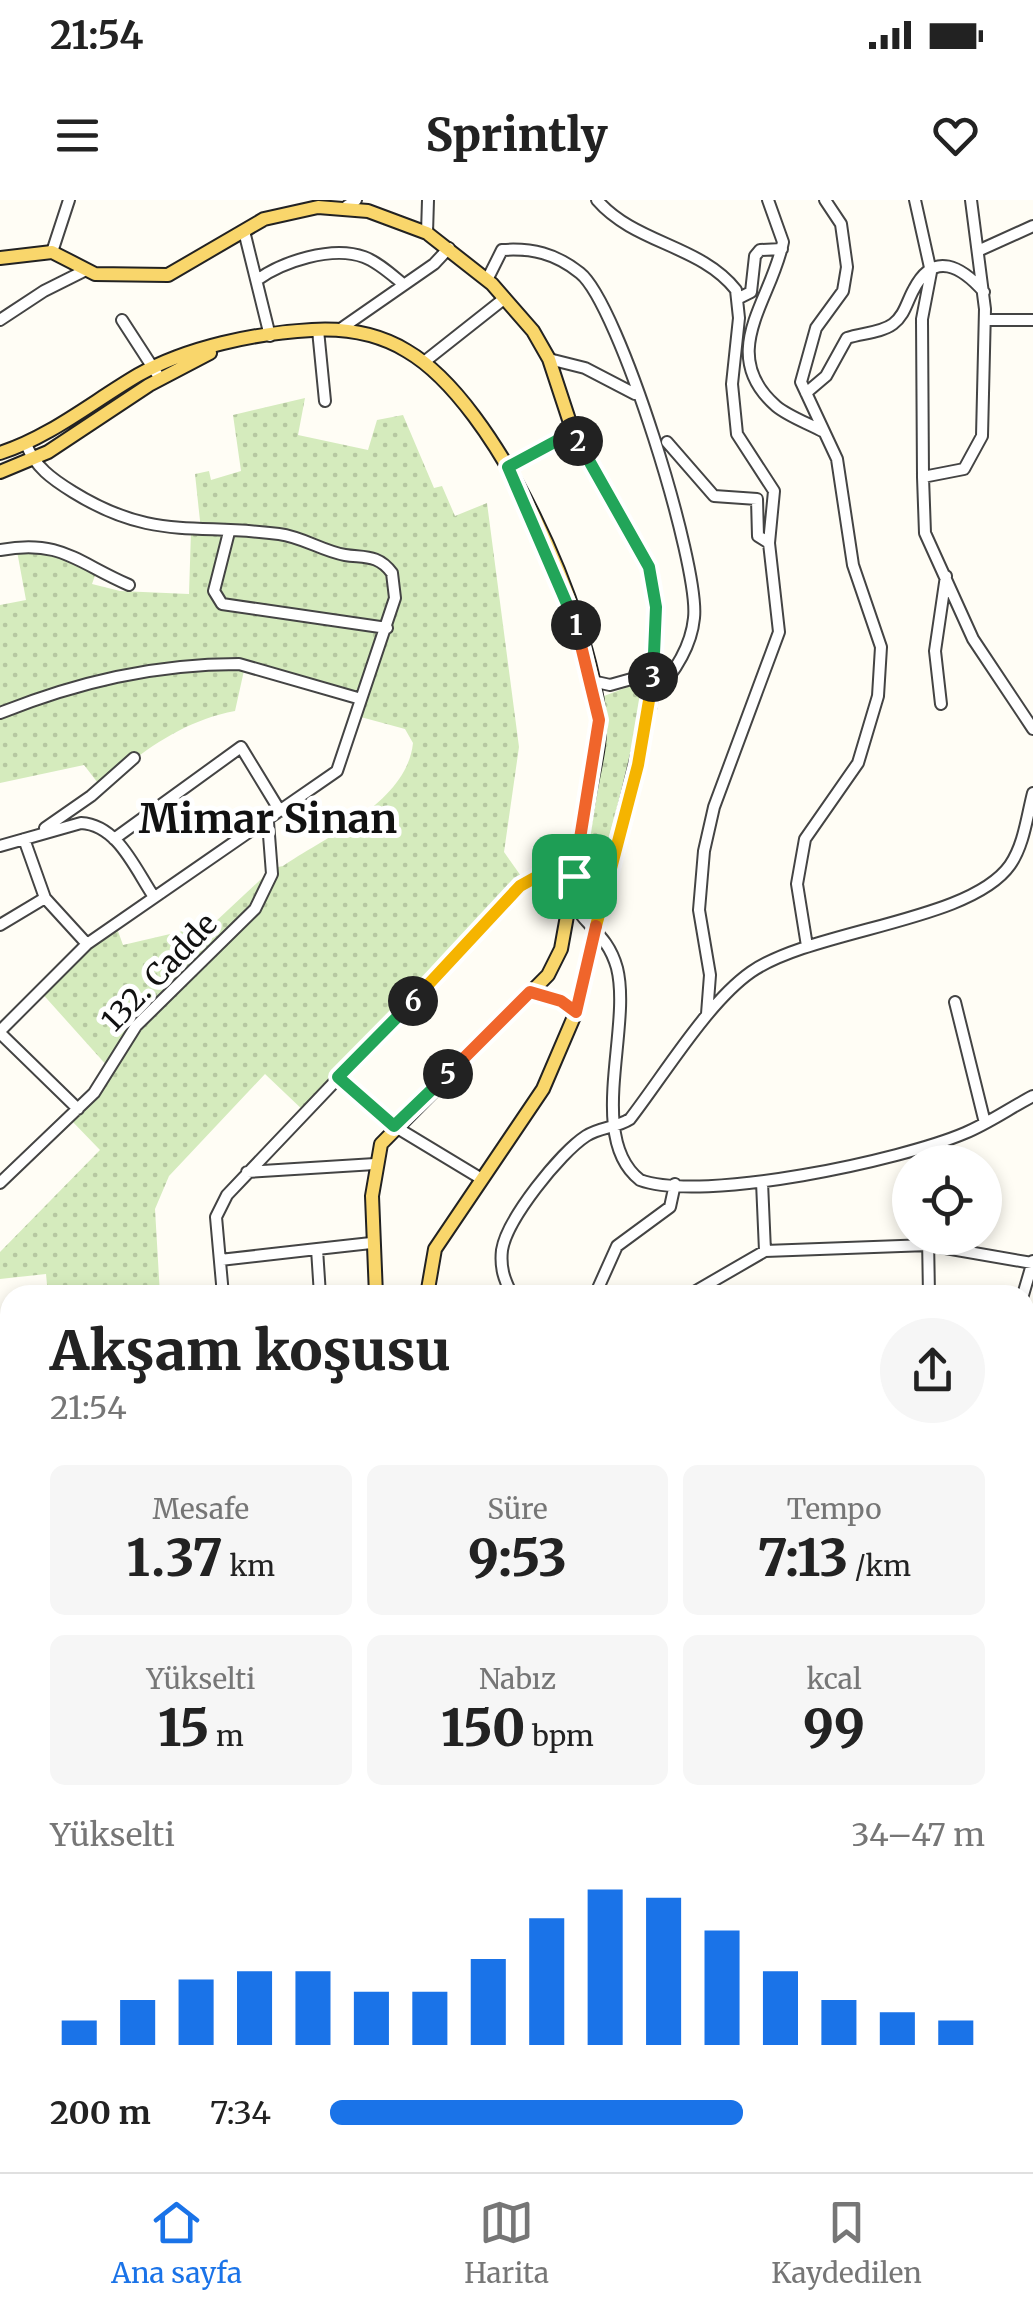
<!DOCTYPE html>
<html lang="tr">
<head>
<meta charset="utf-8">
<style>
  :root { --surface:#fff; --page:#f6f6f6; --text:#222; --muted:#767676; --line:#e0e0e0; --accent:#1a73e8 }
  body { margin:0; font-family:Merriweather,serif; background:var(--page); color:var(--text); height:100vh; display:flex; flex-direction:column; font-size:38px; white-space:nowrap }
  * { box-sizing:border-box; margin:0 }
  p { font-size:32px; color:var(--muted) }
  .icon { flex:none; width:55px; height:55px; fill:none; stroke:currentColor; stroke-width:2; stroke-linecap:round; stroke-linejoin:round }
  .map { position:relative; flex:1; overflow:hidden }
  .panel { position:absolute; left:0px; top:1085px; width:1035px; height:888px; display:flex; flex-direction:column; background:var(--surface); border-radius:30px 30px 0 0; box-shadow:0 5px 15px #0003 }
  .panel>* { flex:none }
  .tools { position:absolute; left:892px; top:945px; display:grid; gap:20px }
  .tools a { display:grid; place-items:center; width:110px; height:110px; border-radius:50%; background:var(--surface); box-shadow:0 5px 15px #0003; font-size:50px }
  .pin { position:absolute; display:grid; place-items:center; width:85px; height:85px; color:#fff; margin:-42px; border-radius:20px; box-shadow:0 5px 15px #0006 }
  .km { position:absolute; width:50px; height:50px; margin:-25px; border-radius:50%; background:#222; color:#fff; font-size:28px; line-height:50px; text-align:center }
  .round { display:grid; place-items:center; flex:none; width:105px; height:105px; border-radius:52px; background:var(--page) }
  .head { display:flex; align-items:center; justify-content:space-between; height:170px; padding:0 50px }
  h1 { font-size:55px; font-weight:800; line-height:75px }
  .figures { display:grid; grid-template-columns:repeat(3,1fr); gap:15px; height:170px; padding:10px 50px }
  .figures div { display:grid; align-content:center; border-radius:15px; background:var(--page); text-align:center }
  .figures b { font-size:50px; font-weight:800 }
  .figures small { font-size:28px; font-weight:400 }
  .figures p { font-size:28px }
  .chart { height:280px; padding:20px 50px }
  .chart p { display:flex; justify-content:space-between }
  .chart svg { width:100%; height:180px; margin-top:10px; stroke:var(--accent); stroke-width:6 }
  ul { padding:0 50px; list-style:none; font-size:32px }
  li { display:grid; grid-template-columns:160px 120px 1fr; align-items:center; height:75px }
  li i { height:25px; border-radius:12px; background:var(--accent) }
  .status { display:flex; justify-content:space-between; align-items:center; height:70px; padding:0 50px; background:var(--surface); direction:ltr }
  .status svg { height:28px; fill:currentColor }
  header { display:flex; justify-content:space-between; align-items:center; height:130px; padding:0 50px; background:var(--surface); font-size:45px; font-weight:800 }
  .tabs { display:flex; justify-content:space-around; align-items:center; height:140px; border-top:2px solid var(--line); background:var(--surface); font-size:28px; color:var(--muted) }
  .tabs a { display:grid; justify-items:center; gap:5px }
  .tabs .selected { color:var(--accent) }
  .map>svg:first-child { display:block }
</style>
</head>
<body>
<div class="status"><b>21:54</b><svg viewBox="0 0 49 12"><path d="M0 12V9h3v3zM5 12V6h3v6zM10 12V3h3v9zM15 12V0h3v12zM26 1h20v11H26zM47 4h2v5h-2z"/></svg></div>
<header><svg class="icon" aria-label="menu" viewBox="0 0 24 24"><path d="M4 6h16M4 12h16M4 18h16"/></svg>Sprintly<svg class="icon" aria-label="heart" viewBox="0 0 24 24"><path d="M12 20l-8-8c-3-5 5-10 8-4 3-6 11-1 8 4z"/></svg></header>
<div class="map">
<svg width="1033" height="1972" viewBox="0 0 1033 1972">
  <defs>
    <pattern id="green-dots" width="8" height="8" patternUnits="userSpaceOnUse" patternTransform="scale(2.5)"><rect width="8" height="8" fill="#d5ebbd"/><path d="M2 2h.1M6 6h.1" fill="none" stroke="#b6c8a1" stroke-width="1.8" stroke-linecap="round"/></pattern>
  </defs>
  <rect width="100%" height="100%" fill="#fffdf5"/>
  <path fill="url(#green-dots)" d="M305,198L298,235L368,250L377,220L403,215L434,288L442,286L455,316L487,303L519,547L504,652L526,683L306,913L265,874L169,976L155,1009L160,1095H48L46,1074L0,1079V1052L100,950L69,918L109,868L39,790L115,723L123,745L213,724L273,668L283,666C327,636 407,602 413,543L405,529L357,516L361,500L245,466L235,511C182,521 142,551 101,587L84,565L0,583V405L26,400L17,351L50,343L99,364L92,384L120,391L189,394L191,331L201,330L195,274L209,271L211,280L241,271L233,215Z
    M638,483L642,491L632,557L587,712L582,711L575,689L604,532V496Z"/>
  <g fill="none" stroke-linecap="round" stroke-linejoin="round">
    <defs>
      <path id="minor" d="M597,0C635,44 701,45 736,90L739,118L732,184L737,234L774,291L769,343L779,432L714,607L704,651L699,710L710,775L707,814
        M768,0L783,42C772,100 716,153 776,206C789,217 810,224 824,232
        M915,0L931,72L922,119L923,277
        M971,0L985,109L982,236L964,269L923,277L925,333L973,439L1033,529
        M347,6L356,0
        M244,31L270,136
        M427,33L428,0
        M980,50L1033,26
        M52,52L69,0
        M257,80C282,62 332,45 364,57C378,62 392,75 403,84
        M487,80L502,50C532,48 555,53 580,73C619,104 700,366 694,418C691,449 672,476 651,498
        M737,99L751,92L755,56L760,50L782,49
        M0,120L44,91L84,71
        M122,120L157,174
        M985,120H1033
        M318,130L325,201
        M339,130L434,64L449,48
        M549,159L585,168L635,194
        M424,162L505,98
        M806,193L826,176L847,138C861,133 881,133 893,124C905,115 907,101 914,89C934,50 962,67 984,92
        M667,242L714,296L757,299L758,336L769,343
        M508,267L573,232
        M229,332L214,391L222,404L387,428
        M0,350C61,339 76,362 129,385
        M592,481L610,485L653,473
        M941,504L935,451L946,376
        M0,513C78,482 154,464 239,464L361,499
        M45,628L91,596L134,558
        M24,639L45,698L87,744
        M114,639L241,547L280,611
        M0,646L81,623C118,625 135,669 154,697
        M570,698C584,727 607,732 617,768C632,828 586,938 640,980C703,1003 902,960 965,933C989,923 1010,908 1033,896
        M0,725L45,698
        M807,746L797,684L805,639L858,563L878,496L881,447L853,365L837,259L801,182L816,128L843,91L847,67L841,24L825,0
        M955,802L985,923
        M0,831L87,744L337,571L395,398L392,373C378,354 364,358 345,355C322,351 303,337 279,334C195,323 152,341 73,292C52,279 35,267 26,244
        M0,833L78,909
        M338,877L394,926L480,978
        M247,972L375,964
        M762,982L765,1051
        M0,983L94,893L136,826L255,709L272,674L268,622
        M928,1038L929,1095
        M220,1060L317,1049
        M223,1095L216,1017L227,995L521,686L538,676H574
        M320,1095L317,1049L371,1043
        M512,1095C504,1079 500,1068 502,1050C507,1019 560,953 586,936C600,927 616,928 630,919C664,875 708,802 751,772C813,729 970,722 1010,665C1024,645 1027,616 1033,593
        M595,1095L617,1046L670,1007L675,984
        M689,1095L765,1051L928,1045L1032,1063
        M1023,1095L1033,1061
        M1025,1131L1033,1132
        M0,1223L10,1224
        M1025,1311L1033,1300
        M0,1332L10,1320
        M1025,1375L1033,1376
        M1025,1412L1033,1387
        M1025,1473L1033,1474
        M0,1493L10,1481
        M1025,1534L1033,1522
        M1025,1640L1033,1643
        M0,1683L10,1653
        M0,1756L10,1760
        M1025,1756L1033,1727
        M1025,1856H1033
        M0,1861L10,1865
        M0,1897L10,1884
        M1025,1938L1033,1932
        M678,1962L704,1972
        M914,1962L929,1972
        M1025,1962L1027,1972
        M0,1971L1,1972
        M56,1972L64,1962
        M181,1972L188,1962
        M330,1972L336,1964
        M434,1972L440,1962
        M537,1972L542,1962
        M626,1972L630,1962
        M727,1972L731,1962
        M832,1972L837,1962
        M939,1972L945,1962"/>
      <path id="major" d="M0,58L52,52L95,74L168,75L264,19L318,7L368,11L427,33L492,84L533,131L549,159L573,232L649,367L656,407L650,505L576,812L543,889L435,1049L427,1095
        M0,253C50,237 92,202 138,175C188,147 255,133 312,130C345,128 379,134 407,151C498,204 590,415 599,518C601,545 592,574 588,600C579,650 570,700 561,749L548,775L381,944L372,996L376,1095
        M0,272L48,252L149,185L210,153
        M530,793L561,801L576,812
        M1025,1199L1033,1202"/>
    </defs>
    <use href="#minor" stroke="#444" stroke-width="14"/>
    <use href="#major" stroke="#222" stroke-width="16"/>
    <use href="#minor" stroke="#fff" stroke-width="10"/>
    <use href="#major" stroke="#f9d66b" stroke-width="12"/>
  </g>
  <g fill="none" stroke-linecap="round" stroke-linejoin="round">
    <defs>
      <path id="split-1" d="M574,676L599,520L576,425"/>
      <path id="split-2" d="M576,425L508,267L573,232L578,241"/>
      <path id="split-3" d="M578,241L649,367L656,407L653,477"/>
      <path id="split-4" d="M596,726L638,565L653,477"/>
      <path id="split-5" d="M448,874L530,792L561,801L576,812L596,726"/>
      <path id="split-6" d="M413,801L338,877L394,926L448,874"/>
      <path id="split-7" d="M413,801L520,686L538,676H574"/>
    </defs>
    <use href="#split-1" stroke="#fff" stroke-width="20"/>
    <use href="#split-2" stroke="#fff" stroke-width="20"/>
    <use href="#split-3" stroke="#fff" stroke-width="20"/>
    <use href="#split-4" stroke="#fff" stroke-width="20"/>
    <use href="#split-5" stroke="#fff" stroke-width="20"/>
    <use href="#split-6" stroke="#fff" stroke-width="20"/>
    <use href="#split-7" stroke="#fff" stroke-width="20"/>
    <use href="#split-1" stroke="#f0652b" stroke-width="12"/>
    <use href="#split-2" stroke="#22a559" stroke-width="12"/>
    <use href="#split-3" stroke="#22a559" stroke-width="12"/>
    <use href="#split-4" stroke="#f5b400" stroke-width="12"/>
    <use href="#split-5" stroke="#f0652b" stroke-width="12"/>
    <use href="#split-6" stroke="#22a559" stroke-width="12"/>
    <use href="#split-7" stroke="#f5b400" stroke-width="12"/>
  </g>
  <g text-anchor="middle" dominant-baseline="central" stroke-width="10" stroke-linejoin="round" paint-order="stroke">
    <g font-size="30" fill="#111" stroke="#fff">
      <text transform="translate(159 772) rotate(-46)">132. Cadde</text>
    </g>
    <g font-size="40" font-weight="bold" fill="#111" stroke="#fff">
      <text x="268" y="619">Mimar Sinan</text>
    </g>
  </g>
</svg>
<div class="tools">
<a><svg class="icon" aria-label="locate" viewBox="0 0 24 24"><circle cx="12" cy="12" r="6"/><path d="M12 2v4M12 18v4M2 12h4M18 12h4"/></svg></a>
</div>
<div class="pin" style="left:574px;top:676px;background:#1e9e55"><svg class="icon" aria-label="arrive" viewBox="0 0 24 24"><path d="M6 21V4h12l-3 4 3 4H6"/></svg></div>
<b class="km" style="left:576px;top:425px">1</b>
<b class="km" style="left:578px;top:241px">2</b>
<b class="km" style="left:653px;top:477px">3</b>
<b class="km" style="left:448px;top:874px">5</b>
<b class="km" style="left:413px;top:801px">6</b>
<section class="panel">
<div class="head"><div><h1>Akşam koşusu</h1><p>21:54</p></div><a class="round"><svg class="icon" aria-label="share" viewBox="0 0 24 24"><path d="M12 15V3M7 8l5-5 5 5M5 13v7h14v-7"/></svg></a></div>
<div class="figures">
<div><p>Mesafe</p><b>1.37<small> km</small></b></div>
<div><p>Süre</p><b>9:53</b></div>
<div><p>Tempo</p><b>7:13<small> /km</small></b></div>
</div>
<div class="figures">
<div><p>Yükselti</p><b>15<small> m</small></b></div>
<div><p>Nabız</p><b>150<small> bpm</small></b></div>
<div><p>kcal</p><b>99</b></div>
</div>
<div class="chart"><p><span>Yükselti</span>34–47 m</p>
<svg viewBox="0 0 160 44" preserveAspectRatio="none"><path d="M5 44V38M15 44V33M25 44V28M35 44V26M45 44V26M55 44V31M65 44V31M75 44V23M85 44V13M95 44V6M105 44V8M115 44V16M125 44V26M135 44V33M145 44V36M155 44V38"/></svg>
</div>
<ul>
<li><b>200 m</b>7:34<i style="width:63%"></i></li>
</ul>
</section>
</div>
<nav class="tabs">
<a class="selected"><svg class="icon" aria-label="home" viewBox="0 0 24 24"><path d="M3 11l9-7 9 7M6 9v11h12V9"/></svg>Ana sayfa</a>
<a><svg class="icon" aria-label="map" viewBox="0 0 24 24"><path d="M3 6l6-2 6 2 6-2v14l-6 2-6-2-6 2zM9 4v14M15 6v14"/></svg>Harita</a>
<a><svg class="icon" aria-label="saved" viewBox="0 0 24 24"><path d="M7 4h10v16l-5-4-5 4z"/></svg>Kaydedilen</a>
</nav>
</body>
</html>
